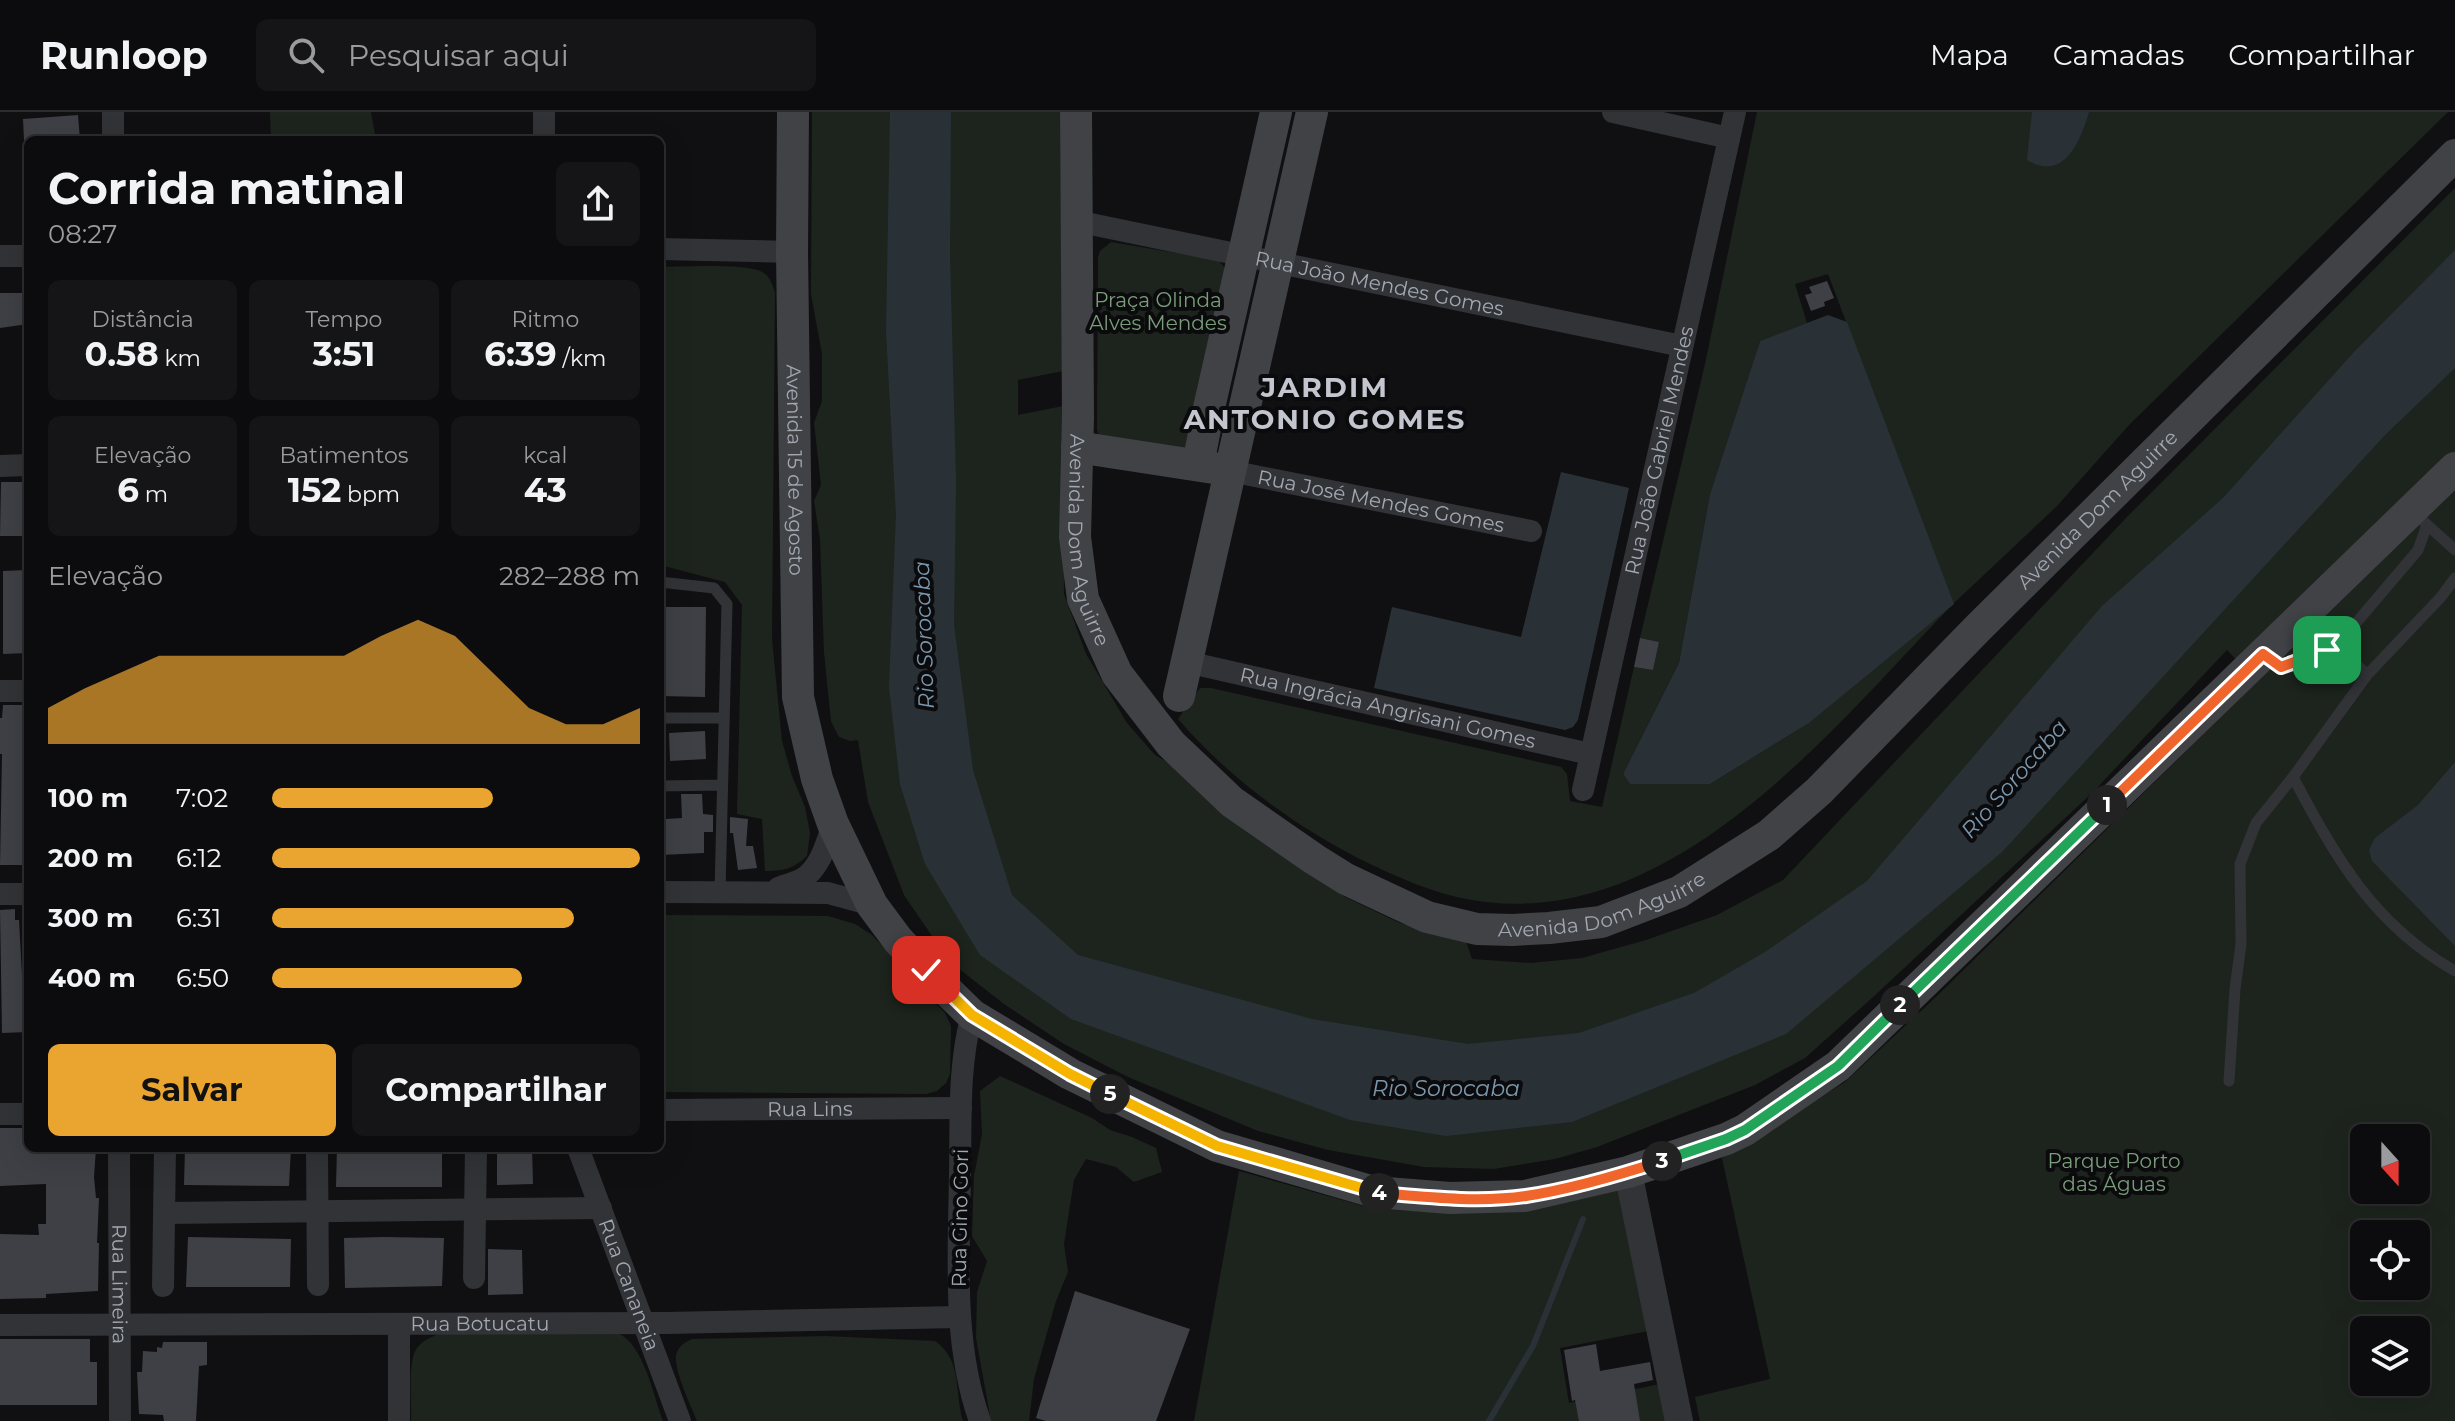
<!DOCTYPE html>
<html lang="pt">
<head>
<meta charset="utf-8">
<style>
  :root { --surface:#0c0c0e; --page:#151517; --text:#f1f3f6; --muted:#9a9b9e; --line:#2c2c2e; --accent:#eaa430 }
  body { margin:0; font-family:Montserrat,sans-serif; background:var(--page); color:var(--text); height:100vh; display:flex; flex-direction:column; font-size:30px; white-space:nowrap }
  * { box-sizing:border-box; margin:0 }
  p { font-size:26px; color:var(--muted) }
  .icon { flex:none; width:44px; height:44px; fill:none; stroke:currentColor; stroke-width:2; stroke-linecap:round; stroke-linejoin:round }
  .map { position:relative; flex:1; overflow:hidden }
  .side { position:absolute; left:24px; top:24px; width:640px; height:1016px; display:flex; flex-direction:column; background:var(--surface); border-radius:12px; box-shadow:0 8px 32px #0002,0 0 0 2px var(--line) }
  .side>* { flex:none }
  .needle { width:52px; rotate:159deg }
  .tools { position:absolute; left:2350px; top:1012px; display:grid; gap:16px }
  .tools a { display:grid; place-items:center; width:80px; height:80px; border-radius:12px; background:var(--surface); box-shadow:0 8px 32px #0002,0 0 0 2px var(--line); font-size:40px }
  .pin { position:absolute; display:grid; place-items:center; width:68px; height:68px; color:#fff; margin:-34px; border-radius:16px; box-shadow:0 4px 12px #0006 }
  .km { position:absolute; width:40px; height:40px; margin:-20px; border-radius:50%; background:#222; color:#fff; font-size:22px; line-height:40px; text-align:center }
  .round { display:grid; place-items:center; flex:none; width:84px; height:84px; border-radius:12px; background:var(--page) }
  .head { display:flex; align-items:center; justify-content:space-between; height:136px; padding:0 24px }
  h1 { font-size:44px; font-weight:700; line-height:60px }
  .figures { display:grid; grid-template-columns:repeat(3,1fr); gap:12px; height:136px; padding:8px 24px }
  .figures div { display:grid; align-content:center; border-radius:12px; background:var(--page); text-align:center }
  .figures b { font-size:34px; font-weight:700 }
  .figures small { font-size:22px; font-weight:400 }
  .figures p { font-size:22px }
  .chart { height:224px; padding:16px 24px }
  .chart p { display:flex; justify-content:space-between }
  .chart svg { width:100%; height:144px; margin-top:8px; fill:var(--accent); opacity:.7 }
  .cta { display:flex; gap:16px; margin-top:auto; padding:16px 24px }
  .cta a { flex:1; height:92px; border-radius:12px; background:var(--accent); color:#111; font-size:32px; font-weight:700; line-height:92px; text-align:center }
  .cta a+a { background:var(--page); color:var(--text) }
  ul { padding:0 24px; list-style:none; font-size:26px }
  li { display:grid; grid-template-columns:128px 96px 1fr; align-items:center; height:60px }
  li i { height:20px; border-radius:10px; background:var(--accent) }
  header { display:flex; align-items:center; gap:48px; box-sizing:border-box; height:112px; padding:0 40px; background:var(--surface); border-bottom:2px solid var(--line) }
  header strong { font-size:38px }
  nav { display:flex; gap:44px; margin-inline-start:auto; font-size:28px }
  .search { width:560px; height:72px; background:var(--page); display:flex; align-items:center; gap:20px; box-sizing:border-box; padding:0 28px; border-radius:12px; color:var(--muted); font-size:30px }
  .map>svg:first-child { display:block }
</style>
</head>
<body>
<header>
<strong>Runloop</strong>
<div class="search"><svg class="icon" aria-label="search" viewBox="0 0 24 24"><circle cx="10" cy="10" r="6"/><path d="M15 15l6 6"/></svg>Pesquisar aqui</div>
<nav><a>Mapa</a><a>Camadas</a><a>Compartilhar</a></nav>
</header>
<div class="map">
<svg width="2455" height="1309" viewBox="0 0 2455 1309">
  <rect width="100%" height="100%" fill="#101012"/>
  <path fill="#1d241d" fill-rule="evenodd" d="M270,0H371L376,28H271Z
    M812,0H1060L1063,259L1018,268V303L1063,294L1064,482L1086,542L1127,611L1155,643L1180,657L1345,785L1400,811L1466,829L1472,847L1531,851L1582,846L1646,828L1717,803L1783,768L2127,405L2455,76V344L2242,554L2227,538L2092,681L1872,886L1805,946L1755,973L1597,1035L1555,1047L1494,1057L1424,1055L1328,1038L1258,1019L1128,965L1064,932L1004,892L949,849L904,783L868,690L858,628L850,629L839,625L831,609L824,541L820,427L814,389L821,373L814,311L822,289V242L811,182Z
    M1757,0H2448L2129,313L2057,394L1953,492L1828,162L1795,172L1807,211L1760,229L1710,382L1679,551L1623,662L1630,672H1710L1809,611L1953,492C1828,621 1665,829 1461,786C1429,779 1400,766 1370,752C1298,717 1231,668 1178,607L1200,576H1211L1561,655L1567,662L1570,689L1602,695L1634,555L1653,558L1659,530L1640,526L1705,252Z
    M1111,130L1218,148L1226,157L1191,330L1182,341L1101,331L1097,317L1098,145L1100,139Z
    M660,155C682,155 745,151 762,160C770,164 772,172 775,180L772,527L782,629L792,664L805,695L810,721L807,744C793,757 783,759 765,759L762,707L737,702L742,493L725,470L660,453Z
    M2455,375V1309H1700L1695,1285L1770,1267L1722,1046L1845,970L1936,885ZM2364,1026H2416V1078H2364ZM2364,1122H2416V1174H2364ZM2364,1218H2416V1270H2364Z
    M660,803L828,804L855,812L872,823L945,901L951,914L950,962L946,971L937,979L926,982L660,980Z
    M1000,964L1092,1006L1110,1018L1132,1025L1156,1036L1162,1060L1134,1070L1116,1055L1086,1047L1074,1068L1064,1132L1068,1160L1056,1189L1034,1267L1029,1309H991L976,1226L977,1180L987,1149L972,1124L974,1064L982,1022L980,979Z
    M1239,1059L1374,1097L1456,1101L1610,1070L1621,1080L1648,1219L1560,1236L1569,1291L1660,1272L1668,1309H1194Z
    M445,1219L618,1221C644,1233 653,1283 663,1309H411C412,1291 407,1250 417,1236C423,1227 435,1224 445,1219Z
    M825,1224L935,1229C963,1249 954,1279 963,1309H697C691,1294 671,1253 677,1240C680,1233 686,1230 692,1227Z"/>
  <path fill="#293137" d="M890,0H951L950,144L956,370L954,513L973,658L1012,783L1078,843L1312,907L1468,932L1579,921L1694,881L1765,840L1867,769L2102,494L2224,385L2354,240L2455,138V256L2385,323L2002,740L1786,922L1572,1010L1446,1024L1350,1008L1071,907L980,843L925,752L900,672L889,575L896,403L886,219Z
    M2032,0H2089C2080,30 2064,70 2027,48Z
    M1828,203L1847,210L1954,492L1809,611L1710,672H1630L1623,662L1679,551L1710,382L1760,229Z
    M1561,360L1629,376L1578,608L1573,615L1565,618L1374,576L1392,495L1521,525Z
    M2455,650V834L2372,749L2369,738L2375,726L2418,693Z"/>
  <g fill="none" stroke-linecap="round" stroke-linejoin="round">
    <path stroke="#293137" stroke-width="6" d="M1489,1309L1533,1234L1583,1107"/>
  </g>
  <path fill="#3f4045" d="M78,3L80,28H24L23,7Z
    M1827,169L1834,186L1824,190L1825,194L1811,199L1805,183L1812,181L1809,175Z
    M0,181H28V212L0,216Z
    M1,370H22V383H28V424H0Z
    M28,458V541L3,542V459Z
    M660,495H706L705,585L660,584Z
    M1640,526L1659,530L1653,558L1634,555Z
    M3,593H27L28,633L26,634L25,670L28,753H0L2,642H0V606H2Z
    M705,619L706,647L670,649L669,621Z
    M681,682H702L703,702L713,703V720H704V741L660,743V728H666V707L682,706Z
    M730,705L748,707L746,734H753L757,756L738,758L733,721H730Z
    M15,797V808H19L23,882H26V894H28V920L2,921L0,798Z
    M0,1016H28V1036H96L94,1065L96,1086H99L97,1131H99L98,1179L46,1182V1186L0,1187V1122L39,1123L38,1112H46V1072L0,1074Z
    M185,1036H291L289,1074L184,1073Z
    M337,1036H442V1075H336Z
    M497,1036H532L533,1072L497,1073Z
    M188,1125L291,1127L290,1175H186Z
    M384,1125L444,1126L442,1174L345,1176L344,1126Z
    M488,1137L522,1138L523,1182L488,1183Z
    M1075,1179L1190,1217L1156,1309H1046L1036,1306Z
    M0,1227H90V1250H97V1293H0Z
    M163,1230H207V1253L199,1254L196,1309H164L163,1303L139,1302L137,1260H142L143,1239L157,1240V1235L162,1236Z
    M1596,1232L1600,1259L1650,1250L1653,1268L1634,1272L1640,1309H1579L1575,1288L1572,1289L1564,1238Z"/>
  <g fill="none" stroke-linecap="round" stroke-linejoin="round">
    <path stroke="#323337" stroke-width="11" d="M2423,409L2455,438
      M660,470L714,476L727,492L720,780
      M2336,532L2367,563
      M2265,544L2281,555L2327,538L2345,524L2418,438L2427,413
      M660,606H724
      M2293,665C2336,746 2373,812 2455,859
      M660,674L722,673
      M2229,969L2235,877L2241,832L2240,752L2256,711L2293,665L2367,563L2441,485L2455,466"/>
    <g stroke="#323337" stroke-width="22">
      <path d="M113,0V28"/>
      <path d="M1613,0L1729,26"/>
      <path d="M544,28V0"/>
      <path id="s1" d="M1076,109L1682,234"/>
      <path d="M660,137L792,140"/>
      <path d="M0,144H28"/>
      <path d="M0,354L28,353"/>
      <path id="s2" d="M1230,359L1531,419"/>
      <path id="s3" d="M1187,550L1590,642"/>
      <path d="M0,579H28"/>
      <path id="s4" d="M1583,678L1735,0"/>
      <path d="M778,776C785,773 795,771 802,767C820,757 827,730 833,712"/>
      <path d="M660,780L828,781L872,793"/>
      <path d="M0,782H28"/>
      <path d="M972,903C958,953 961,1009 960,1061C959,1142 952,1231 980,1309"/>
      <path id="s5" d="M660,998L961,996"/>
      <path d="M0,1002H28"/>
      <path id="s6" d="M119,1036L120,1309"/>
      <path d="M317,1036L318,1173"/>
      <path id="s7" d="M578,1036L680,1309"/>
      <path d="M164,1101L601,1096"/>
      <path d="M474,1166L476,1036"/>
      <path d="M163,1174L165,1036"/>
      <path d="M399,1212V1309"/>
      <path id="s8" d="M0,1213L666,1211L958,1205"/>
    </g>
    <path stroke="#323337" stroke-width="28" d="M1628,1060L1679,1309"/>
    <g stroke="#404246" stroke-width="32">
      <path id="s9" d="M793,0L792,140L798,585L817,667L833,712L872,793L898,828L926,858L972,903L1007,924L1070,962L1217,1034L1374,1080L1450,1086L1525,1084L1628,1060L1726,1027L1745,1018L1838,954L2455,356"/>
      <path id="s10" d="M1076,0L1078,305L1075,425L1083,487L1117,562L1171,632L1232,690L1314,747L1346,767L1427,805L1477,817L1512,818L1549,816L1601,810L1679,780L1769,723L1819,679L1979,515L2455,43"/>
      <path d="M1077,335L1220,357"/>
      <path d="M1198,353L1209,296L1276,0"/>
      <path d="M1179,584L1312,0"/>
    </g>
  </g>
  <g fill="none" stroke-linecap="round" stroke-linejoin="round">
    <defs>
      <path id="split-1" d="M2107,693L2263,542L2281,555L2327,538"/>
      <path id="split-2" d="M1900,893L2107,693"/>
      <path id="split-3" d="M1662,1049L1726,1027L1745,1018L1838,954L1900,893"/>
      <path id="split-4" d="M1379,1081C1426,1085 1479,1091 1526,1084C1572,1077 1619,1063 1662,1049"/>
      <path id="split-5" d="M1110,982L1217,1034L1379,1081"/>
      <path id="split-6" d="M926,858L972,903L1070,962L1110,982"/>
    </defs>
    <use href="#split-1" stroke="#fff" stroke-width="16"/>
    <use href="#split-2" stroke="#fff" stroke-width="16"/>
    <use href="#split-3" stroke="#fff" stroke-width="16"/>
    <use href="#split-4" stroke="#fff" stroke-width="16"/>
    <use href="#split-5" stroke="#fff" stroke-width="16"/>
    <use href="#split-6" stroke="#fff" stroke-width="16"/>
    <use href="#split-1" stroke="#f0652b" stroke-width="10"/>
    <use href="#split-2" stroke="#22a559" stroke-width="10"/>
    <use href="#split-3" stroke="#22a559" stroke-width="10"/>
    <use href="#split-4" stroke="#f0652b" stroke-width="10"/>
    <use href="#split-5" stroke="#f5b400" stroke-width="10"/>
    <use href="#split-6" stroke="#f5b400" stroke-width="10"/>
  </g>
  <g text-anchor="middle" dominant-baseline="central" stroke-width="8" stroke-linejoin="round" paint-order="stroke">
    <g font-size="20" fill="#a2a8b2" stroke="#0b0b0d">
      <text stroke="none"><textPath href="#s1" startOffset="310">Rua João Mendes Gomes</textPath></text>
      <text stroke="none"><textPath href="#s4" startOffset="348">Rua João Gabriel Mendes</textPath></text>
      <text stroke="none"><textPath href="#s9" startOffset="358">Avenida 15 de Agosto</textPath></text>
      <text stroke="none"><textPath href="#s2" startOffset="154">Rua José Mendes Gomes</textPath></text>
      <text stroke="none"><textPath href="#s10" startOffset="1798">Avenida Dom Aguirre</textPath></text>
      <text stroke="none"><textPath href="#s10" startOffset="430">Avenida Dom Aguirre</textPath></text>
      <text stroke="none"><textPath href="#s3" startOffset="206">Rua Ingrácia Angrisani Gomes</textPath></text>
      <text stroke="none"><textPath href="#s10" startOffset="1150">Avenida Dom Aguirre</textPath></text>
      <text stroke="none"><textPath href="#s5" startOffset="150">Rua Lins</textPath></text>
      <text transform="translate(960 1106) rotate(-89)">Rua Gino Gori</text>
      <text stroke="none"><textPath href="#s6" startOffset="136">Rua Limeira</textPath></text>
      <text stroke="none"><textPath href="#s7" startOffset="146">Rua Cananeia</textPath></text>
      <text stroke="none"><textPath href="#s8" startOffset="480">Rua Botucatu</textPath></text>
    </g>
    <g font-size="20" fill="#799d7a" stroke="#0b0b0d">
      <text x="1158" y="188">Praça Olinda<tspan x="1158" dy="23">Alves Mendes</tspan></text>
      <text x="2114" y="1049">Parque Porto<tspan x="2114" dy="23">das Águas</tspan></text>
    </g>
    <g font-size="22" font-style="italic" fill="#7a97ad" stroke="#0b0b0d">
      <text transform="translate(924 523) rotate(-92)">Rio Sorocaba</text>
      <text transform="translate(2014 667) rotate(-49)">Rio Sorocaba</text>
      <text x="1446" y="976">Rio Sorocaba</text>
    </g>
    <g font-size="28" font-weight="bold" letter-spacing="2" fill="#c3c6ce" stroke="#0b0b0d">
      <text x="1325" y="275">JARDIM<tspan x="1325" dy="32">ANTONIO GOMES</tspan></text>
    </g>
  </g>
</svg>
<div class="tools">
<a><svg class="needle" viewBox="-14 -14 28 28"><path d="M0-13l5 13h-10z" fill="#e53935"/><path d="M0 13l5-13h-10z" fill="#9a9b9e"/></svg></a>
<a><svg class="icon" aria-label="locate" viewBox="0 0 24 24"><circle cx="12" cy="12" r="6"/><path d="M12 2v4M12 18v4M2 12h4M18 12h4"/></svg></a>
<a><svg class="icon" aria-label="layers" viewBox="0 0 24 24"><path d="M12 4l9 5-9 5-9-5zM3 14l9 5 9-5"/></svg></a>
</div>
<div class="pin" style="left:2327px;top:538px;background:#1e9e55"><svg class="icon" aria-label="arrive" viewBox="0 0 24 24"><path d="M6 21V4h12l-3 4 3 4H6"/></svg></div>
<div class="pin" style="left:926px;top:858px;background:#d93025"><svg class="icon" aria-label="check" viewBox="0 0 24 24"><path d="M5 12l5 5 9-10"/></svg></div>
<b class="km" style="left:2107px;top:693px">1</b>
<b class="km" style="left:1900px;top:893px">2</b>
<b class="km" style="left:1662px;top:1049px">3</b>
<b class="km" style="left:1379px;top:1081px">4</b>
<b class="km" style="left:1110px;top:982px">5</b>
<section class="side">
<div class="head"><div><h1>Corrida matinal</h1><p>08:27</p></div><a class="round"><svg class="icon" aria-label="share" viewBox="0 0 24 24"><path d="M12 15V3M7 8l5-5 5 5M5 13v7h14v-7"/></svg></a></div>
<div class="figures">
<div><p>Distância</p><b>0.58<small> km</small></b></div>
<div><p>Tempo</p><b>3:51</b></div>
<div><p>Ritmo</p><b>6:39<small> /km</small></b></div>
</div>
<div class="figures">
<div><p>Elevação</p><b>6<small> m</small></b></div>
<div><p>Batimentos</p><b>152<small> bpm</small></b></div>
<div><p>kcal</p><b>43</b></div>
</div>
<div class="chart"><p><span>Elevação</span>282–288 m</p>
<svg viewBox="0 0 160 44" preserveAspectRatio="none"><path d="M0 44V33L10 27L20 22L30 17L40 17L50 17L60 17L70 17L80 17L90 11L100 6L110 11L120 22L130 33L140 38L150 38L160 33V44z"/></svg>
</div>
<ul>
<li><b>100 m</b>7:02<i style="width:60%"></i></li>
<li><b>200 m</b>6:12<i style="width:100%"></i></li>
<li><b>300 m</b>6:31<i style="width:82%"></i></li>
<li><b>400 m</b>6:50<i style="width:68%"></i></li>
</ul>
<div class="cta"><a>Salvar</a><a>Compartilhar</a></div>
</section>
</div>
</body>
</html>
